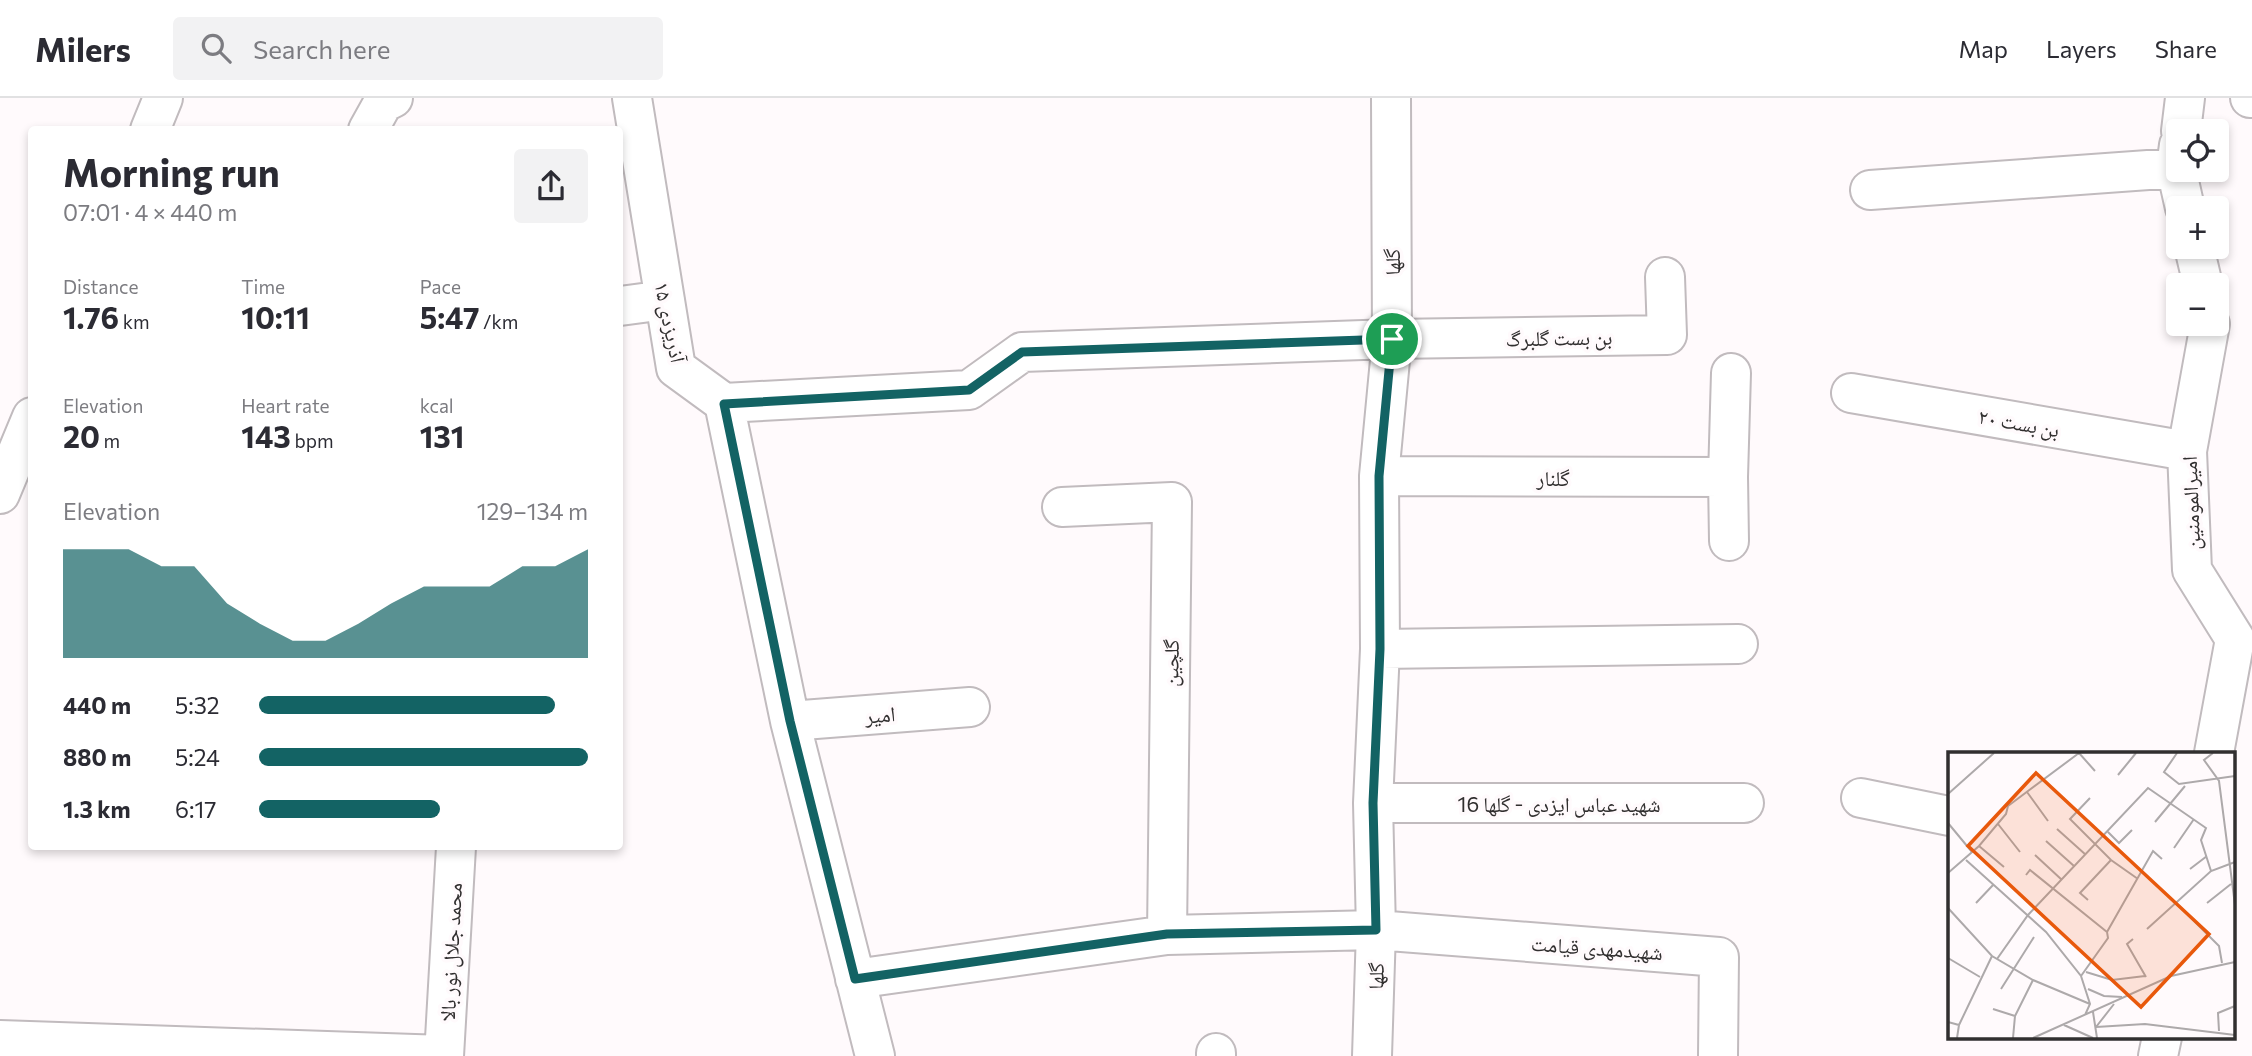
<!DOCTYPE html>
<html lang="en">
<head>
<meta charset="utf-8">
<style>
  :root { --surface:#fff; --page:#f2f2f3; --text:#2b2b33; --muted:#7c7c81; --line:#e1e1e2; --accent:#136364 }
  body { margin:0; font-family:Commissioner,"Noto Naskh Arabic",sans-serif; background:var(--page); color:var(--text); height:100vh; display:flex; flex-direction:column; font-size:26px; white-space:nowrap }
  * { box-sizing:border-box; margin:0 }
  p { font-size:23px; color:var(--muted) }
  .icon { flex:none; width:38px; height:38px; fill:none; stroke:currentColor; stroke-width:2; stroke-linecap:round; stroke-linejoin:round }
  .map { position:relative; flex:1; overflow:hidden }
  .sheet { position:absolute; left:28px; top:28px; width:595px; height:724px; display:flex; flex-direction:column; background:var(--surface); border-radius:7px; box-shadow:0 4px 10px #0003 }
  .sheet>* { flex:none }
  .buttons { position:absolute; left:2166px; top:21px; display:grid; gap:14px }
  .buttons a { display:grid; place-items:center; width:63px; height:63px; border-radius:7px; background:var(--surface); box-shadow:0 4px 10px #0003; font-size:35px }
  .pin { position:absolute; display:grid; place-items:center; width:60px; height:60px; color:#fff; margin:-30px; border:4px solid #fff; border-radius:50%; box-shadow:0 2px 7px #0007 }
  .round { display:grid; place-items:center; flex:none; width:74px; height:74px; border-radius:7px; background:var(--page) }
  .overview { display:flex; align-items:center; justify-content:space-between; height:119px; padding:0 35px }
  h1 { font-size:38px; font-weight:700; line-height:52px }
  .figures { display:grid; grid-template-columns:repeat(3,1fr); gap:10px; height:119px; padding:7px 35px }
  .figures div { display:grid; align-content:center }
  .figures b { font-size:30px; font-weight:700 }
  .figures small { font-size:19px; font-weight:400 }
  .figures p { font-size:19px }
  .chart { height:196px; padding:14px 35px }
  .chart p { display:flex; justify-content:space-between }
  .chart svg { width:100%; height:126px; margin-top:7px; fill:var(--accent); opacity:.7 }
  ul { padding:0 35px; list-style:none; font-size:23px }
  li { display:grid; grid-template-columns:112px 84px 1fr; align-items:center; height:52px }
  li i { height:18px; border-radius:9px; background:var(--accent) }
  header { display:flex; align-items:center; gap:42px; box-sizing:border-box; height:98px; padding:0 35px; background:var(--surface); border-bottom:2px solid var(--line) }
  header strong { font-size:33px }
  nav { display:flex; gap:38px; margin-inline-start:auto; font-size:24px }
  .search { width:490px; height:63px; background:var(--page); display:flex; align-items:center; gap:18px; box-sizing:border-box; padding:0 24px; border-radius:7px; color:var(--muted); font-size:26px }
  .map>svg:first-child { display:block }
</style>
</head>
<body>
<header>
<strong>Milers</strong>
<div class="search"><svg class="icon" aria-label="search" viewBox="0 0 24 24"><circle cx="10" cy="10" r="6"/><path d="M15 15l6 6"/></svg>Search here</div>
<nav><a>Map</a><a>Layers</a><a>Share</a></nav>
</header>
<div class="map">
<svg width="2252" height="958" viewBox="0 0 2252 958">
  <rect width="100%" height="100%" fill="#fffafc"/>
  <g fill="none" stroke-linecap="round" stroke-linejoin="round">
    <defs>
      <path id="minor" d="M632,0L676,270L724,305L790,623L875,958
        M2250,0H2252
        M150,32L163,0
        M368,32L383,5L393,0
        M2181,33L2185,0
        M2179,47L2176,70L2185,110
        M1870,92L2176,70
        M2194,149L2203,187
        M620,208L665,202
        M2210,226L2187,353L2192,472L2235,541L2214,655
        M1851,295L2187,353
        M724,305L969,292L1022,254L1392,241L1667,237L1665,179
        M1379,378L1728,379
        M0,396L32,319
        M1062,409L1172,404L1167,837
        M1729,443L1728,379L1731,275
        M1380,551L1738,546
        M790,623L970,609
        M1861,700L1949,718
        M1373,705H1744
        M855,881L1167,837L1376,832L1719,859L1718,958
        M0,942L444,957
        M1216,955V958
        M444,958L456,749
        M1372,958L1376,832L1373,705L1380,551L1379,378L1392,241L1391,0
        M2158,958L2162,939"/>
    </defs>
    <use href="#minor" stroke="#c1bbbe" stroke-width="42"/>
    <use href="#minor" stroke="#fff" stroke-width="38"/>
  </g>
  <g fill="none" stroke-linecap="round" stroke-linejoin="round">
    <defs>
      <path id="route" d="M1392,241L1379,378L1380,551L1373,705L1376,832L1167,836L855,881L790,623L724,306L969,292L1022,254Z"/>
    </defs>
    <use href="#route" stroke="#fff" stroke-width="14"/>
    <use href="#route" stroke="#136364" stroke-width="9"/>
  </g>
  <g text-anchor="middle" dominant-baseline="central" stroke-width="7" stroke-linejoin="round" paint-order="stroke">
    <g font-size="21" fill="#312f2f" stroke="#fffafc">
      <text transform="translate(1391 164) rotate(-90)">گلها</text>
      <text transform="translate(671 224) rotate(78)">۱۵ آذریزدی</text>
      <text transform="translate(1559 239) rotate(-1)">بن بست گلبرگ</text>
      <text transform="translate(2019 324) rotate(10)">بن بست ۲۰</text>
      <text x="1553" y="379">گلنار</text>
      <text transform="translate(2190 405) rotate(-92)">امیرالمومنین</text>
      <text transform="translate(1170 565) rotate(-89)">گلچین</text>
      <text transform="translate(880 616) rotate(-5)">امیر</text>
      <text x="1559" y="705">شهید عباس ایزدی - گلها 16</text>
      <text transform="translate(1597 849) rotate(4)">شهیدمهدی قیامت</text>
      <text transform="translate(450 854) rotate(-87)">محمد جلال نور بالا</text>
      <text transform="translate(1375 878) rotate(-88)">گلها</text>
    </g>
  </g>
  <g transform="translate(1948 654)">
    <rect width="287" height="287" fill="#fffafc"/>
    <path fill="none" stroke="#ada9aa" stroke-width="2" d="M131,1L147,19M229,1L216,20L231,32L287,24M265,1L256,8L271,29L287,153M170,23L188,1M79,40L100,69M0,42L46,1M142,46L122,67L163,108L190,127M207,70L237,34M0,71L24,100M50,72L72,100M109,77L138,103M160,80L171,91L184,78M98,89L126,114M31,94L56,115M226,96L246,67M87,103L114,128M18,108L98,180L133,224L142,252L137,263M242,117L259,104M0,121L31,94L58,62L60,54L131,1M78,123L82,118L159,180M140,148L132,141L163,108M227,150L271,194L274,211M28,151L46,132M259,151L283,132M0,156L44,204L85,228L142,252M199,177L263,119L287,110M185,187L179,192L198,225M0,206L32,225M49,207L80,163L200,36L258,76L253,88L263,119M138,220L164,228L197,224M133,224L160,186L159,180L205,99L214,107M53,237L86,185M140,237L156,244L174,245M45,257L67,264M145,260L149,286M0,270L11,273L9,286M11,273L44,204M116,273L145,286M148,275L197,272L287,283M148,275L166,252M271,279L270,261L287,254M65,286L67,264L85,228M85,286L223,224L287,210"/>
    <path fill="#e8590c" fill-opacity="0.15" stroke="#e8590c" stroke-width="3.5" d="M88,21L261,182L193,255L20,94Z"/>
    <rect width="287" height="287" fill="none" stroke="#312f2f" stroke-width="3.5"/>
  </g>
</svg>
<div class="buttons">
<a><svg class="icon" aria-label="locate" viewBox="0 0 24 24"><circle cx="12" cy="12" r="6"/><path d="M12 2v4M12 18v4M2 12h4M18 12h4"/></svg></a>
<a>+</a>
<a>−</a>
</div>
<div class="pin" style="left:1392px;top:241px;background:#1e9e55"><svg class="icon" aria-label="arrive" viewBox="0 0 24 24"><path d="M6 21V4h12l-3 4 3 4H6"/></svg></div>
<section class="sheet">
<div class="overview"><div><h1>Morning run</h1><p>07:01 · 4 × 440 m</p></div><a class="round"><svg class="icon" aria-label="share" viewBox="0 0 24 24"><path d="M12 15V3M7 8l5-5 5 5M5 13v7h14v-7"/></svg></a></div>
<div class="figures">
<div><p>Distance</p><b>1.76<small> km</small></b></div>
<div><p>Time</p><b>10:11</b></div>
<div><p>Pace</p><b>5:47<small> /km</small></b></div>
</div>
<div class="figures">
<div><p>Elevation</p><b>20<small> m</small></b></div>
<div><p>Heart rate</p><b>143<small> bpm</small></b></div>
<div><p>kcal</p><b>131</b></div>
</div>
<div class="chart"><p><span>Elevation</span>129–134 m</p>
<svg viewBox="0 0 160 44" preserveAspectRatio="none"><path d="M0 44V6L10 6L20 6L30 12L40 12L50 25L60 32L70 38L80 38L90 32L100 25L110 19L120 19L130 19L140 12L150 12L160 6V44z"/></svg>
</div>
<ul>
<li><b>440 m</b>5:32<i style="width:90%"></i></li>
<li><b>880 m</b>5:24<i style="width:100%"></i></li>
<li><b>1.3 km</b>6:17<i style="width:55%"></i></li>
</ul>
</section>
</div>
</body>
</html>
